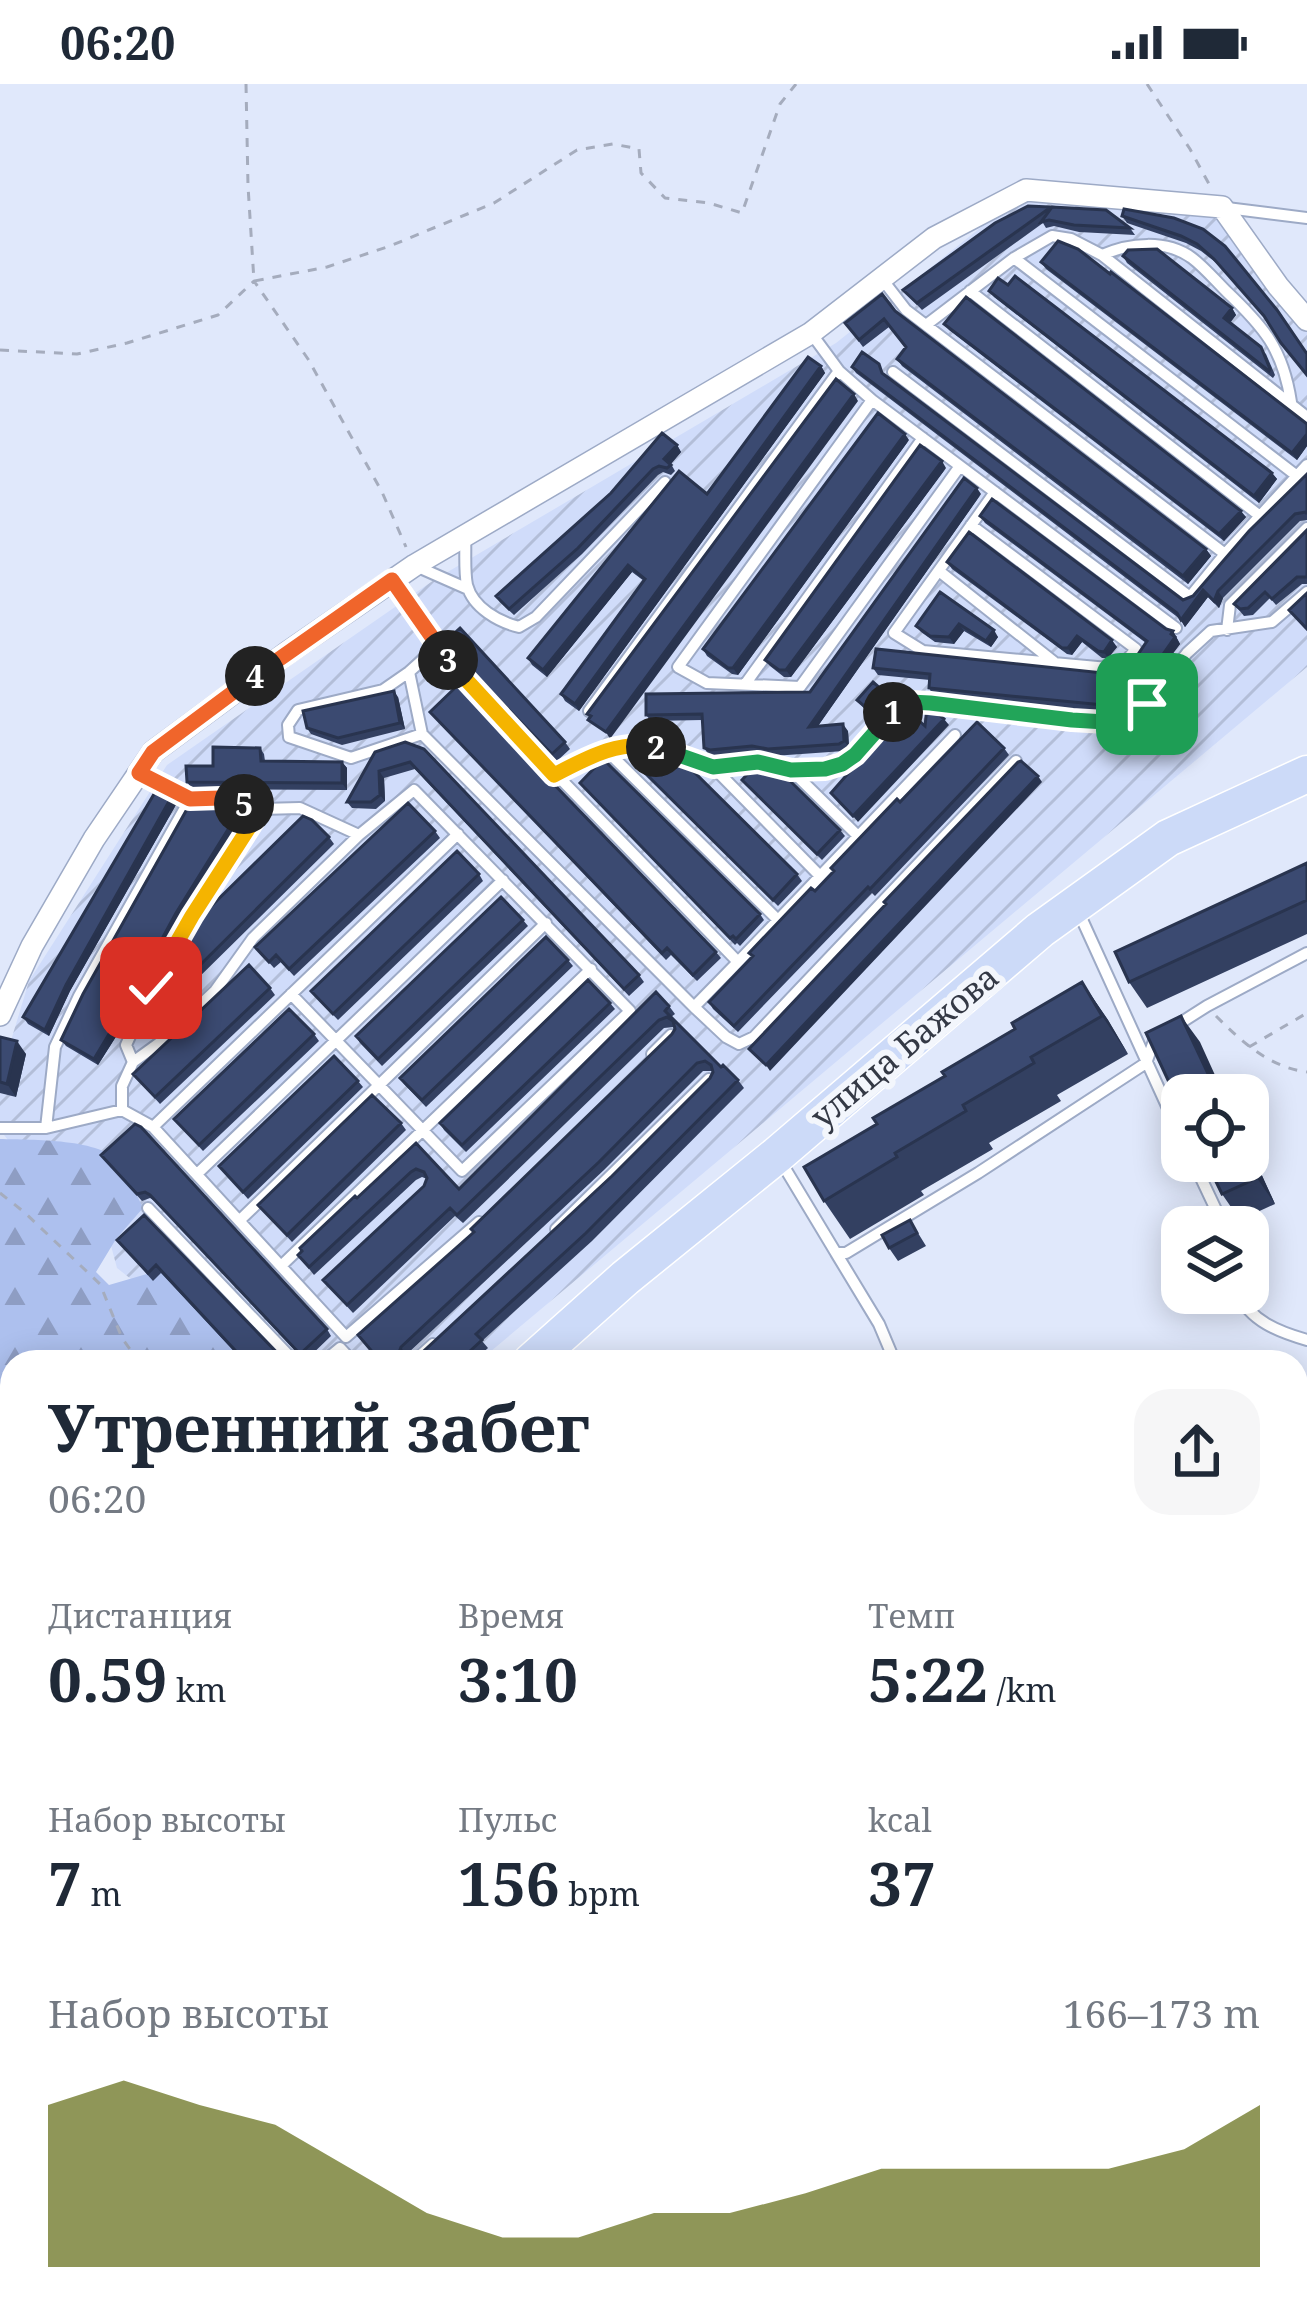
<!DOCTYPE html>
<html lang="ru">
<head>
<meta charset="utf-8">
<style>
  :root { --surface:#fff; --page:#f6f6f7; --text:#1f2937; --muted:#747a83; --accent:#606b12 }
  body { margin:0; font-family:"Noto Serif",serif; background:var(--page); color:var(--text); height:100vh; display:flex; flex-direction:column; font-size:45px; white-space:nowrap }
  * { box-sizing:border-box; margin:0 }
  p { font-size:39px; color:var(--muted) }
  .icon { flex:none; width:66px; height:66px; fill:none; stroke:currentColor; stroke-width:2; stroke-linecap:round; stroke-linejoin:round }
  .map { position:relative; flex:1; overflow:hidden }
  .panel { position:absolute; left:0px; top:1266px; width:1308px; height:975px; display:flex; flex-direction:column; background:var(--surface); border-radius:36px 36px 0 0; box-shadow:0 6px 30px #0003 }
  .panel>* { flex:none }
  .tools { position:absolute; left:1161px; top:990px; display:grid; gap:24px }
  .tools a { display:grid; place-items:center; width:108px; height:108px; border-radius:24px; background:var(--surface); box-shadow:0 6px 30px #0003; font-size:60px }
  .pin { position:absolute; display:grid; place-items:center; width:102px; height:102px; color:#fff; margin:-51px; border-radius:24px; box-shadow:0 6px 18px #0006 }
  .km { position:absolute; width:60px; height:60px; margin:-30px; border-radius:50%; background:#222; color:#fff; font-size:33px; line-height:60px; text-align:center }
  .round { display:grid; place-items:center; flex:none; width:126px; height:126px; border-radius:36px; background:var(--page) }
  .summary { display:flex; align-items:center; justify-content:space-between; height:204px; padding:0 48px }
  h1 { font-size:66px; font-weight:700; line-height:90px }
  .metrics { display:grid; grid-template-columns:repeat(3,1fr); gap:18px; height:204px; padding:12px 48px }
  .metrics div { display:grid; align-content:center }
  .metrics b { font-size:60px; font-weight:700 }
  .metrics small { font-size:33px; font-weight:400 }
  .metrics p { font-size:33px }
  .chart { height:336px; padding:24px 48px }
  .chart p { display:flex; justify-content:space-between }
  .chart svg { width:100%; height:216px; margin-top:12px; fill:var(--accent); opacity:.7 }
  .status { display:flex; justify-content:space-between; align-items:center; height:84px; padding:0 60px; background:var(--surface); direction:ltr }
  .status svg { height:33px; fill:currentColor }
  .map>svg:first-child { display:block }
</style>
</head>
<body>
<div class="status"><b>06:20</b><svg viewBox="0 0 49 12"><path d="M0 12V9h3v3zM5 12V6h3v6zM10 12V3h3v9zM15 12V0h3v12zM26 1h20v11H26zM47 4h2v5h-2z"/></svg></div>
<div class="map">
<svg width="1307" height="2239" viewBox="0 0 1307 2239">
  <defs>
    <pattern id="industrial-furrows" width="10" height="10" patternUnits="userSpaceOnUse" patternTransform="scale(3)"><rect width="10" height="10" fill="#d0dcfa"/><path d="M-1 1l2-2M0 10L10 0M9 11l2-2" fill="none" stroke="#b3bed8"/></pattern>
    <pattern id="forest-firs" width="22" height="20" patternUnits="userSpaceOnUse" patternTransform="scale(3)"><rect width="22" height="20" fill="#adc0ee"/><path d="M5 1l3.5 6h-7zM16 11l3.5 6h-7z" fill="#8e9dc3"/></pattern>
    <pattern id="garden-furrows" width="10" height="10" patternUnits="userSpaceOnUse" patternTransform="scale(3)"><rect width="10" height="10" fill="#adc0ee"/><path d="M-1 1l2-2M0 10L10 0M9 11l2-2" fill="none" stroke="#8e9dc3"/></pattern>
  </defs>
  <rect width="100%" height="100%" fill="#e0e8fb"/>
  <path fill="url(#industrial-furrows)" d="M1024,109L1214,133L1307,227V583L478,1278H230L217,1263L117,1184L96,1106L8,1056L0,1046V993L29,897L167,681L434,496L836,259Z"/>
  <path fill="url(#forest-firs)" d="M0,1055C31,1056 103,1054 121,1080C130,1093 136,1110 143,1124L116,1155L96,1188L109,1201L164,1185L249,1278H208L203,1273L195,1278H12V1321L0,1299Z"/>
  <path fill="url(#garden-furrows)" d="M1296,1616H1307V2239H620L619,2229H1296Z"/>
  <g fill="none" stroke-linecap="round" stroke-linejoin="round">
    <defs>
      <path id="service" d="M1227,124L1307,134
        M1102,171C1129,159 1166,155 1192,174C1204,183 1215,196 1226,207C1264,243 1283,265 1291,318
        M1014,174L1297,392
        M882,195L906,226L1225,470
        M970,207L1260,432
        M926,241L1014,174L1052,152L1071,155L1102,171L1307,333
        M839,287L872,316L1176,544
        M893,288L1190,513L1225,470L1307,381
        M872,316L678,583L707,599L800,603L960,382
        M971,441L1136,565L1119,585L923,567L894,549L995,408
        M465,452C466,467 464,486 467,501C473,524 499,538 519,543L536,533L665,398
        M418,483L468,505
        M939,487L1054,578
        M392,497L459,590L738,878L694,923L726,953L739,960L754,953L1016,677
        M1227,546L1230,521L1307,444
        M437,563L409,588L383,606L298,626L288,641L289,653L351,674L422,650L694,923
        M409,588L422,650
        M746,599L923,354
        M589,627L839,287L811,249
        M605,665L778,836
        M713,683L820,792
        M791,686L858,752
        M139,689L190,715
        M554,691L605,665L648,661L674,667L713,683L758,678L791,686L825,685L842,680L855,671L894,627L910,618L1122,639L1147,620L1187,569L1211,547L1272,538L1307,508
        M1079,829L1182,1055
        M738,878L955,651
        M1174,943L1207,922L1307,869
        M652,970L671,951
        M133,978L126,961C163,878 211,802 261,725
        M122,1026V1002L133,978L162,957L215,907L253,854L359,751L414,706L630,927L462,1087L291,910
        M153,1043L458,750
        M0,1044H46L122,1026L153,1043L346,1253L479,1138
        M46,1044L55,963L79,912L190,715L221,714L261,725L300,724L359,751
        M780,1076L836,1169H846L978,1089L1146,979L1154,957L1158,954
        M1193,1077L1218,1130L1219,1143
        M197,1090L503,796
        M148,1124L295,1278
        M240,1136L546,839
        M556,1145L709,995
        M836,1169L879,1240L895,1278
        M282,1181L591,885
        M1238,1209C1250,1237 1279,1248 1307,1256
        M323,1278L340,1264L353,1278
        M413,1278L433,1260"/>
      <path id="minor" d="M0,931L32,862L94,755L153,668L287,569L415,481L811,249L934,154L1026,106L1222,123L1278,202L1307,236
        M1296,1646L1307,1645
        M0,1744L12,1742
        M0,1942L12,1933
        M1296,1960L1307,1983
        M1296,2064L1307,2055
        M0,2131L12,2123
        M214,2229L221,2239
        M909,2229L922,2239
        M276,2239L286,2229
        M1091,2239L1106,2229
        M1170,2239V2229"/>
      <path id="trunk" d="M531,1278L625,1194L777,1071L1040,846L1168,754L1307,690
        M0,1713L12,1707"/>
    </defs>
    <use href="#service" stroke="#9daac6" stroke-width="14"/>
    <use href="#minor" stroke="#9daac6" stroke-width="24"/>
    <use href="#trunk" stroke="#fff" stroke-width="39"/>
    <path stroke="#a5acbd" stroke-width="3" stroke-dasharray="9 9" stroke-linecap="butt" d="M246,0L248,102L254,197L327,183L390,162L494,119L577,66L613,60L639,65L641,89L665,114L709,119L742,129L780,20L796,0
      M1147,0L1190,65L1209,100
      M0,266L77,270L127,259L218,231L254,197L308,275L382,408L406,463
      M1216,932C1242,958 1269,983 1307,988
      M1249,963L1307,929
      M0,1109L24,1128L100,1200L122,1254L139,1278"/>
    <use href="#service" stroke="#fff" stroke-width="10"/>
    <use href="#minor" stroke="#fff" stroke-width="21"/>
    <use href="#trunk" stroke="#ccdaf8" stroke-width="36"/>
  </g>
  <path fill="#334061" d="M1051,123L1130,144L1135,151L1079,148L1054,142L1046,144L1043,139L922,226L903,206Z
    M1122,132L1203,145L1267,236L1219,181L1201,167L1186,159L1127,139Z
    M1123,172L1232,224L1236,231L1230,239L1266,270L1275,291L1273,294L1127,179Z
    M1041,178L1307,340V362L1297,376L1046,185Z
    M1008,201L1272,389L1277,395L1259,419L994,213L989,207Z
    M895,227L1206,465L1211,472L1188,500L902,282L897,275L906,264L889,243L863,263L845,239Z
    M944,240L1246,433L1224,457L949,246Z
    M821,282L825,289L579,627L565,617L561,610L644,497L632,488L547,593L532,581L528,574L707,410Z
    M852,283L1183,516L1193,512L1307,390V436L1300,437L1223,514L1219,524L1208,513L1185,543L1180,535L856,289Z
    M909,356L738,591L732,590L707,572L703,565Z
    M677,361L681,368L671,380L675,387L671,391L663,388L658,391L582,470L514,531L500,518L496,512Z
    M946,384L791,593H784L770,582L765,576Z
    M981,410L818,642L848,647L849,663L844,667L773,672L757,668L714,673L709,671L704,664L702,636L651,637L646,631L810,608Z
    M980,432L1166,545L1173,547L1180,560L1140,613L1119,629L933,611L929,604L930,596L878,591L873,584L1128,592L1126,588L1146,559L985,439Z
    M1307,446V500H1302L1276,521L1270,514L1253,531L1244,532L1234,520Z
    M947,478L1117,563L1108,574H1102L1082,558L1072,571L1067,570L952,485Z
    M940,508L998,553L991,563L964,547L954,560L935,558L921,548L916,542Z
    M447,556L565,658L570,665L557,677L477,594L473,586Z
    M881,605L890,618L873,635L857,616Z
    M398,613L405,645L342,661L311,650L307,644Z
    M430,628L716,868L721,874L697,897L671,871L666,876Z
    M405,658L639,891L644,898L629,912L415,685L384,694L385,717L376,725L352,724L347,718Z
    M260,664L264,670L265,677L342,678L347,684V706L192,705L187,698L213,682Z
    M1004,664L1009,671L875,812L872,809L738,948L713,925L709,918L900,718Z
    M665,679L797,790L802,797L778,822L639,683Z
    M742,696L840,746L845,752L822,776Z
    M580,699L760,830L764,836L740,862L737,859L735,861Z
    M177,719L70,907L49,952L28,940L23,933Z
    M237,731L241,737L180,836L129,932L98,981L66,962L61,956Z
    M435,747L440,754L294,892L281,878L274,884L255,863Z
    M329,753L334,760L188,904L190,908L178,929L157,948L146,942L141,935Z
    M1307,779V850L1147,924L1129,898Z
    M479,790L483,797L338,936L316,913L311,907Z
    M523,836L528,842L382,982L360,959L356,952Z
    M568,876L573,882L426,1023L404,1000L400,994Z
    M1082,898L1108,936L1128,970L1057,1011L1061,1017L989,1059L993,1065L921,1107L924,1111L850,1155L824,1117L877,1040Z
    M270,904L275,911L160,1020L133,990Z
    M610,919L615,925L466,1068L444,1046L440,1039Z
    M669,922L675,930L671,933L721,983L738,996L744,1004L592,1157L482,1257L488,1264L473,1278H412L612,1092L710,994L713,987H703L604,1086L406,1271L404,1278H380L358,1251L474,1148L672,950L674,943L664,944L463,1139L455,1132L353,1229L323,1196L424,1102L427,1095L422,1093L416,1096L314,1191L298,1171L416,1059L459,1105Z
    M314,950L319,957L203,1067L174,1035Z
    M0,953L26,970L16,1013L0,1009Z
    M358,997L363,1003L248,1115L219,1082Z
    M401,1039L406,1046L292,1158L258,1121Z
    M1248,1061L1275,1120L1240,1136L1222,1110L1248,1077Z
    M101,1071L327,1245L331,1252L305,1277L155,1117L150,1114L142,1117Z
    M144,1131L286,1278H244L161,1189L153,1197L117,1156Z
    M910,1136L926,1162L898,1177L889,1164Z
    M0,1765L12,1783V1790L0,1798Z
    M0,1875L12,1892L0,1902Z
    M0,1975L12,1992L0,2001Z
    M0,2071L9,2084L0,2090Z
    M12,2125V2171L0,2154Z
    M0,2178L12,2196V2208L0,2216Z"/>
  <path fill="#29344f" d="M1232,224L1236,231L1228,241L1224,234Z
    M821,282L825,289L579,627L575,620Z
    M854,310L858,317L610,655L606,648Z
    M905,350L909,356L738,591L733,584Z
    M1307,350V362L1297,376L1292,369Z
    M677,361L681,368L669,382L664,375Z
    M942,377L946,384L791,593L786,586Z
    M1272,389L1277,395L1259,419L1254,412Z
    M977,404L981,410L813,649L809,643Z
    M1241,427L1246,433L1224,457L1219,450Z
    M1206,465L1211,472L1188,500L1183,492Z
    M628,481L632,488L547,593L543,586Z
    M1203,506L1208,513L1185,543L1181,536Z
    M1218,507L1223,514L1219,524L1214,517Z
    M959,540L964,547L954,560L949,553Z
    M994,546L998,553L991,563L986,557Z
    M1173,547L1180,560L1140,613L1135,606Z
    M1077,552L1082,558L1072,571L1068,564Z
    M1112,556L1117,563L1108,574L1104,568Z
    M394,607L398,613L405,645L400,639Z
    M944,635L949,641L858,738L853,732Z
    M843,640L848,647L849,663L844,657Z
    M342,678L347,684V706L342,699Z
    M379,687L384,694L385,717L380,711Z
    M1038,692L1042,698L770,987L766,981Z
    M172,712L177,719L70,907L49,952L45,946L66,901Z
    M237,731L241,737L180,836L129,932L98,981L94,975L176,829Z
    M1082,898L1108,936L1128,970L1102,932Z
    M186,901L190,908L178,929L173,922Z
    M1181,932L1200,958L1224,1011H1218Z
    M17,957L26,970L16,1013L7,1000Z
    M1248,1061L1275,1120L1257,1094L1248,1074Z
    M401,1263L406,1271L404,1278L398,1271Z"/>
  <path fill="#3b4a71" stroke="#29344f" stroke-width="3" d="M1028,122L1051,123L917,219L903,206L995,139Z
    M1052,123L1106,126L1130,144L1074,141L1049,136L1041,138Z
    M1124,125L1174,134L1203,145L1225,162L1277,226L1307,270V291L1281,259L1264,232L1214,175L1197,160L1181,152L1122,132Z
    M1058,157L1078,165L1110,190L1111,188L1307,340V350L1292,369L1041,178Z
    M1157,165L1232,224L1224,234L1261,263L1270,285L1269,287L1123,172L1128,166Z
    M1015,192L1272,389L1254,412L989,207L998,194L1008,201Z
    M882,210L895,227L1206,465L1183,492L897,275L906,263L884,235L859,256L845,239Z
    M966,213L1241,427L1219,450L944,240Z
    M862,268L879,280L882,289L1183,516L1193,512L1249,447L1307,390V430L1306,428L1295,430L1218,507L1214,517L1203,506L1181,536L1177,529L852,283Z
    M808,273L821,282L575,620L561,610L645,495L628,481L543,586L528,574L679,387L707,410Z
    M836,295L854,310L606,648L588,636L591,632L587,630Z
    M878,329L905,350L733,584H728L703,565Z
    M662,349L677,361L664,375L671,381L667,384L659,382L653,385L578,464L509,525L496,512L611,409Z
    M920,361L942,377L786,586H779L765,576Z
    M964,394L977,404L809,643L843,640L844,657L839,660L768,665L752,662L710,666L704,664L702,630L646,631V610L810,608Z
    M992,415L1166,545L1173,547L1171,550L1175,553L1161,573L1135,606L1114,622L929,604L930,590L873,584L876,565L1131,592L1126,588L1147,557L980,432Z
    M1307,446V493H1297L1272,515L1265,508L1248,524L1240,525L1234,520Z
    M969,448L1112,556L1104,568L1098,567L1077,552L1068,564H1062L947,478Z
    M940,508L994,546L986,557L959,540L949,553L930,552L916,542Z
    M1307,509V545L1289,526Z
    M460,544L565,658L552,670L472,588L474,586L447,556Z
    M873,598L881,605L864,622L857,616Z
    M458,601L716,868L693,891L667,864L662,869L430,628Z
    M394,607L400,639L338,654L307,644L303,627Z
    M927,623L931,624L944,635L853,732L831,709L887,645L883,642L896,628L901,625L908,627L925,642Z
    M977,638L1004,664L870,805L868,803L734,942L709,918L753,872L749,869L811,804L815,807L834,787L831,784L897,715L900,718Z
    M405,658L424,665L639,891L624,905L410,678L379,687L380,711L371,718H347L375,668Z
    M213,663L260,664L261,677L342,678V699L187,698L186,682H213Z
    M654,668L665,679L672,672L682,676L797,790L773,816L639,683Z
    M603,675L760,830L736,855L733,852L730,854L580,699Z
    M1021,677L1038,692L766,981L749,965L886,820L884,818L1018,678Z
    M755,682L781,688L840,746L817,770L742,696Z
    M157,705L172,712L66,901L45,946L23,933Z
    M214,717L237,731L176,829L124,925L94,975L61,956L83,910L191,718Z
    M408,719L435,747L289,885L276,871L269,878L255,863Z
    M303,732L312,736L329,753L183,898L186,901L173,922L152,942L141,935L190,843Z
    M457,767L479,790L333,930L311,907Z
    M1307,779V816L1129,898L1115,868Z
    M501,813L523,836L378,975L356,952Z
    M546,853L568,876L422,1016L400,994Z
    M249,881L270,904L155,1013L133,990Z
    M588,896L610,919L462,1061L440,1039Z
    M1082,898L1102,932L1031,973L1034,979L963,1021L966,1027L895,1069L897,1073L824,1117L804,1083L877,1040L873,1034L945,992L942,988L1015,945L1012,939Z
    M656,908L669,922L665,927L721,983L723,981L738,996L586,1149L476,1250L482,1256L458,1278H412L612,1092L710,994L713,988L711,981L705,977L697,979L599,1078L401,1263L398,1271L403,1278H381L358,1251L474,1148L471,1145L672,950L675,945L673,937L667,933L659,936L457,1131L450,1124L347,1221L323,1196L424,1102L427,1094L424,1088L416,1085L411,1088L309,1183L298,1171L302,1167L300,1164L355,1112L357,1114L416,1059L459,1105Z
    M289,925L314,950L199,1061L174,1035Z
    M1181,932L1218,1011H1182V1026L1146,949Z
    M0,953L17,957L7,1000L0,998Z
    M334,972L358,997L243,1108L219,1082Z
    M372,1011L401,1039L287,1151L258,1121Z
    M135,1040L141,1043L327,1245L300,1270L150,1111L145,1108L137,1110L101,1071Z
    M1248,1074L1257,1094L1222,1110L1206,1077H1248Z
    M144,1131L286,1278H246L156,1181L148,1189L117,1156Z
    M910,1136L917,1149L889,1164L882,1151Z
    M12,2125V2155L4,2160L0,2154V2133Z
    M0,2178L8,2191L0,2197Z
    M504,2229H571L573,2233L566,2239H512Z"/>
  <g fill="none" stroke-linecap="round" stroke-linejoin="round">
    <defs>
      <path id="split-1" d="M893,628L910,618L930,619L1072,636L1122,639L1147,620"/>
      <path id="split-2" d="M656,663L713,683L758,678L791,686L825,685L842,680L855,671L893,628"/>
      <path id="split-3" d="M448,576L554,691C587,674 618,656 656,663"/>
      <path id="split-4" d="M255,592L392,496L448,576"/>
      <path id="split-5" d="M244,720L221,714L190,715L139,689L153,668L255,592"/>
      <path id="split-6" d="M151,904L192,832L261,725L244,720"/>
    </defs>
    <use href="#split-1" stroke="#fff" stroke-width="24"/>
    <use href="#split-2" stroke="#fff" stroke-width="24"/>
    <use href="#split-3" stroke="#fff" stroke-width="24"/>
    <use href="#split-4" stroke="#fff" stroke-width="24"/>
    <use href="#split-5" stroke="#fff" stroke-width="24"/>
    <use href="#split-6" stroke="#fff" stroke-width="24"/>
    <use href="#split-1" stroke="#22a559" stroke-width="15"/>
    <use href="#split-2" stroke="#22a559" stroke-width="15"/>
    <use href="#split-3" stroke="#f5b400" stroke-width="15"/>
    <use href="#split-4" stroke="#f0652b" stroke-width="15"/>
    <use href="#split-5" stroke="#f0652b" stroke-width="15"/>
    <use href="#split-6" stroke="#f5b400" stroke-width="15"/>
  </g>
  <g text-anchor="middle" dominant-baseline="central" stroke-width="12" stroke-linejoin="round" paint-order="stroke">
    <g font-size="33" fill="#343945" stroke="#f3f6fc">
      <text transform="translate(904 962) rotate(-40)">улица Бажова</text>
    </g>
  </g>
</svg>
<div class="tools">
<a><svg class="icon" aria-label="locate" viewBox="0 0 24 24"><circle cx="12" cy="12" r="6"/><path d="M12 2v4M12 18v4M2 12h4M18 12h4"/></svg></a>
<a><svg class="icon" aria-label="layers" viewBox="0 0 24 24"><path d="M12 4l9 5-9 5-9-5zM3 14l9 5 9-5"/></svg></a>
</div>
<div class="pin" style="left:1147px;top:620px;background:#1e9e55"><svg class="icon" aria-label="arrive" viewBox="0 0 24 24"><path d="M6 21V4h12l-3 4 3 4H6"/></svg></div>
<div class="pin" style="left:151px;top:904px;background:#d93025"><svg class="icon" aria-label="check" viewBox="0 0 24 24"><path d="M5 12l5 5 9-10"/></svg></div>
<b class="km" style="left:893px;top:628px">1</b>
<b class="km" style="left:656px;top:663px">2</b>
<b class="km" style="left:448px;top:576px">3</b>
<b class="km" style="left:255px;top:592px">4</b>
<b class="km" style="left:244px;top:720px">5</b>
<section class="panel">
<div class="summary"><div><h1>Утренний забег</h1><p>06:20</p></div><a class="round"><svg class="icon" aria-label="share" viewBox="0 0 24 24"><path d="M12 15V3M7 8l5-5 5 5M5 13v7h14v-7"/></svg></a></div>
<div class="metrics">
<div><p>Дистанция</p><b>0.59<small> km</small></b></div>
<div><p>Время</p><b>3:10</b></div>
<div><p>Темп</p><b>5:22<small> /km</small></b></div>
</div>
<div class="metrics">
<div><p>Набор высоты</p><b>7<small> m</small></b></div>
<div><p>Пульс</p><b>156<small> bpm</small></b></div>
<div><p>kcal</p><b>37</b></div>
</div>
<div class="chart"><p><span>Набор высоты</span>166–173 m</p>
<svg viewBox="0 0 160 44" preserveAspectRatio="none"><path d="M0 44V11L10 6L20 11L30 15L40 24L50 33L60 38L70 38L80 33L90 33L100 29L110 24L120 24L130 24L140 24L150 20L160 11V44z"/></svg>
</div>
</section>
</div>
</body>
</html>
